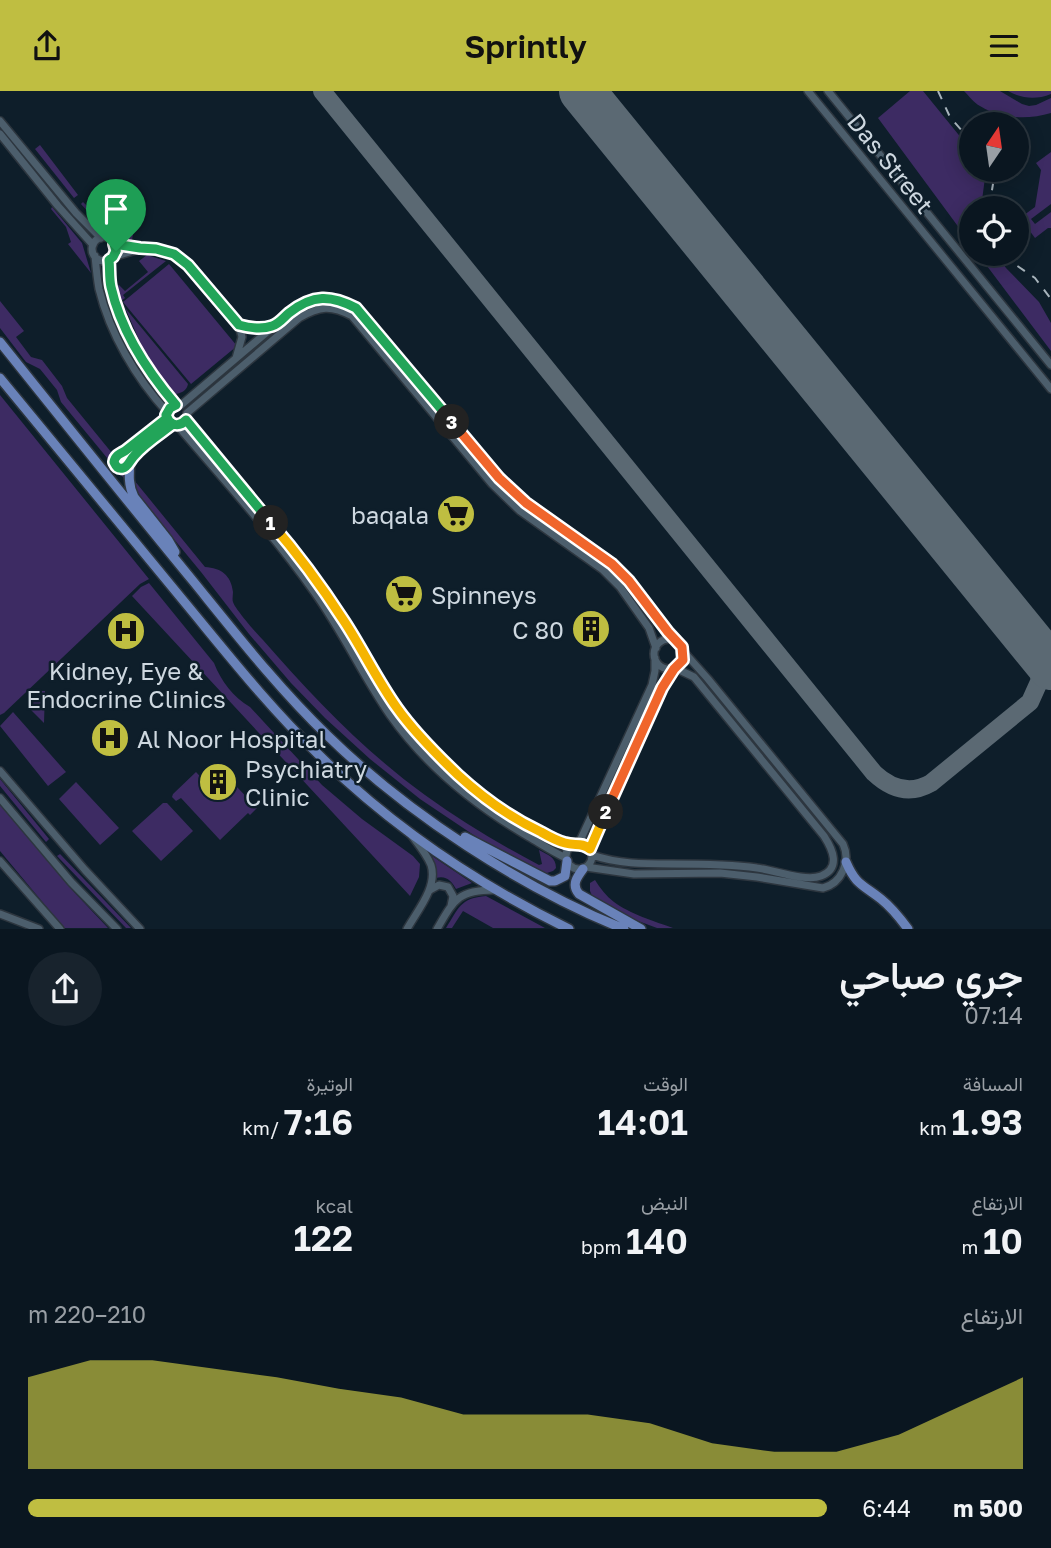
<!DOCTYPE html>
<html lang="ar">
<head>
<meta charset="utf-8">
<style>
  :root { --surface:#0a1620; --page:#18232d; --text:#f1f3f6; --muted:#999fa5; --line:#2a353e; --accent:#bfbe41 }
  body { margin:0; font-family:"Golos Text",Vazirmatn,sans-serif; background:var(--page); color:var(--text); direction:rtl; height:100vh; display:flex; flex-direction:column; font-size:26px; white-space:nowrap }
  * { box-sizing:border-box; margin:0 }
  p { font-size:23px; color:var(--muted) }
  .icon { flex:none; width:38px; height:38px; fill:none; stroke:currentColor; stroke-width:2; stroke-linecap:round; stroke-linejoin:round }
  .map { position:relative; height:838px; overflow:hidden; direction:ltr }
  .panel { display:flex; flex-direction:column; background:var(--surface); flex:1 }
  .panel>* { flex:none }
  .needle { width:46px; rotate:13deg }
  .controls { position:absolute; left:959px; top:21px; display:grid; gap:14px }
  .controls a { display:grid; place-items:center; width:70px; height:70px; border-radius:50%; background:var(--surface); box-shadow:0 4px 18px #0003,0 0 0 2px var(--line); font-size:35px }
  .pin { position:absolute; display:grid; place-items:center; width:60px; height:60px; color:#fff; margin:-72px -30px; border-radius:50% 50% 50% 0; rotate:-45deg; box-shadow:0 0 7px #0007 }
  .pin .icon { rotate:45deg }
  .km { position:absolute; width:35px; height:35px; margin:-18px; border-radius:50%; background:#222; color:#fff; font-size:19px; line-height:35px; text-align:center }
  .round { display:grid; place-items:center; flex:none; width:74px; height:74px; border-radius:37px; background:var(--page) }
  .overview { display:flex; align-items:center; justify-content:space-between; height:119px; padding:0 28px }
  h1 { font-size:38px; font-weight:600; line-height:52px }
  .stats { display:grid; grid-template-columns:repeat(3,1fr); gap:10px; height:119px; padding:7px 28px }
  .stats div { display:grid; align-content:center }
  .stats b { font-size:35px; font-weight:600 }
  .stats small { font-size:19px; font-weight:400 }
  .stats p { font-size:19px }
  .chart { height:196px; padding:14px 28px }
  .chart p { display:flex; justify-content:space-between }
  .chart svg { width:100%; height:126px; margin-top:7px; fill:var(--accent); opacity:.7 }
  ul { padding:0 28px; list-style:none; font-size:23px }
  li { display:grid; grid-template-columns:112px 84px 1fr; align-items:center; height:52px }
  li i { height:18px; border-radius:9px; background:var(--accent) }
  header { display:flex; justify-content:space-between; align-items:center; height:91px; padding:0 28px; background:var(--accent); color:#111; font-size:32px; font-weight:600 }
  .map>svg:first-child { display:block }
</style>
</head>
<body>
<header><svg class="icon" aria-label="menu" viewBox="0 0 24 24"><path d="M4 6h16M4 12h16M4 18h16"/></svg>Sprintly<svg class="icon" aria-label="share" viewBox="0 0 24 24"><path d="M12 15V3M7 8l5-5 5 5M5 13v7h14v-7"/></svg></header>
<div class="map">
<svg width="1051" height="838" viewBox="0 0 1051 838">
  <rect width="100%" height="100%" fill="#0e1e2a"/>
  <path fill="#3d2b63" d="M910,0H923L971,59V79H986L981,117H971V153L878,27Z
    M964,0H1000L1022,13L1029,15L1036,14L1051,7V22C1028,29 1001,28 980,15C974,12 969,5 964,0Z
    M1008,0H1051V3C1036,9 1022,8 1008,0Z
    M40,54L78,104L74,107L35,58Z
    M1051,61V113L1031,128L1035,133L1051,121V137H1048L1035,147L1020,127L1035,116L1041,79L1036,72Z
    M83,111L103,130L124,136L133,120L137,122L132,149H124L115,139L100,134L81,113Z
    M52,116L82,152L91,182L68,153L71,151L66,136L51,118Z
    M978,163H996L1006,177L1039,211L1051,232V260Z
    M147,164L166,170L123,204L125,207L120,211L117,195L119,194L125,200L148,181L139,170Z
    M169,173L237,255L191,293L123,211Z
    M0,210L24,240L16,246L31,266L42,269L62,295L67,307L205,476C221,477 231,484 233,501C233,504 232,508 233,511C235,518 257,543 263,549C312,605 364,660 425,704C461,730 499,753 539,774L542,773L539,759C548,764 556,766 556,777L553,780L544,783L490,755L420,708L370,668L325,627L291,592L249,543L201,481L61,311L57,299L40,278L26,271L0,237Z
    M122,210L126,218L188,293C187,299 182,302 176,303L149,273L152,271L144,260Z
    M0,304L149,488L140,493L4,622L0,624Z
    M149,492L214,572C221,590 233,606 250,616L322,694L362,728L413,765L420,773L419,786L410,805L132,505L141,496Z
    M42,600H45L44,632L27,615Z
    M13,621L66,681L48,695L0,635Z
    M196,681L222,709L237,696L257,717L250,724L248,722L220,749L181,707L176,710L172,706L173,703Z
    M0,688L49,748L46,751L0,695Z
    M76,691L119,737L100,754L59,708Z
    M163,712H167L193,740L161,770L132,740Z
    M0,713L74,801L108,837H64L0,760Z
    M60,763L131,837H126L57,765Z
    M432,765L472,792L456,798C452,790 446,784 436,787Z
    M595,789C600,797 606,805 614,811C628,822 656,831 673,837H657L630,827L593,807L590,800V792Z
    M486,805L545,837H493L463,820L452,837H446C459,817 460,807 486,805Z"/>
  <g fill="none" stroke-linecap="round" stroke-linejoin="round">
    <path stroke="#5b6973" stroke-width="18" d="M322,0L874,682C891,698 910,704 931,692L1030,611L1039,591L1040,582L1032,552"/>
    <path stroke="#5b6973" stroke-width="46" d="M582,0L1051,576"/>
    <defs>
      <path id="minor" d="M808,0L1051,298
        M828,0L1051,274
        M0,30L76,122L101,147
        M0,43L58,115L93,154
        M92 158a12 12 0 1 1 24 0a12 12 0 1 1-24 0Z
        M114,153L140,157H156L174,163L188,174L239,234L242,246L236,267
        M95,165C96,176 97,187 99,198C110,243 136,287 167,321
        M113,166L136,159
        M109,169C110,178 109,187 111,196C120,240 147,280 176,314
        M239,234L255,237L273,235
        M181,314L293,219C319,204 330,204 356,217L499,387L526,412L612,473L629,490L676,550
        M187,322L299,227C320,215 331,214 352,225L492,393L520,420L603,479L620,496L649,537L656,557
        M167,327L125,360L118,364L114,371C116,375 117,378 123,377C128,376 130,369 134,365C145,352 160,343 174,333
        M186,329C231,383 279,437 320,494C349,533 369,577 397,616C427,661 471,700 517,728C535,738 554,751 575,753
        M177,334C224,389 273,443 315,502C343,541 363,585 390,624C426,675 476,715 529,746C541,753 553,761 566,767
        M654 563a15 15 0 1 1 30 0a15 15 0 1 1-30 0Z
        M0,680L85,779L140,838
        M0,707L71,791L117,838
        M579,752L652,594L655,580V567
        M566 765a13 13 0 1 1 26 0a13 13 0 1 1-26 0Z
        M590,758L662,597L675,577
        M592,764C618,773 644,773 671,773C700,773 729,773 757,777C774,779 805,791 821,785C841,777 833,759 824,745L694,586L675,577
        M0,770L60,838
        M586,776L634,783L720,782L757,786L823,797C842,792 851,770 843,753L708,588L684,561
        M430,799L439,794L448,796L453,805L451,815
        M0,823L39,838
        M407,838C417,820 438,796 431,774C427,764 419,754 412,745
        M437,838C454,809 458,799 494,799"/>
      <path id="major" d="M0,251C64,331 128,411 193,490C236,543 279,598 328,645C408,723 520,796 624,838
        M0,287C61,360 121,434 182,508C226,561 268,615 318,663C391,735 477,793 569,838
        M130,370C129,383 128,394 134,406L168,449L175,461
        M465,746L550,790H555L565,785L567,770
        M846,771C856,794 862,793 881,808C891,816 900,827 908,838
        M583,778C577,786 571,794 579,803L641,838"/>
    </defs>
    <use href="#minor" stroke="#2d363f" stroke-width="10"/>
    <use href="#major" stroke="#2d363f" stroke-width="12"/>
    <use href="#minor" stroke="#4c5e6c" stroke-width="7"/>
    <use href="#major" stroke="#6982b9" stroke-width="9"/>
    <path stroke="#a8b4bc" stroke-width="2" stroke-dasharray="9 9" stroke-linecap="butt" d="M938,0L950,26L971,50
      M989,117L993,93L992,79
      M1004,163L1016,174L1035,187L1051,208"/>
  </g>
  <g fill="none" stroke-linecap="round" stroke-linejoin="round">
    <defs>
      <path id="split-1" d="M116,160L113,166L109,169C110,178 109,187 111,196C121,240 147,280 176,314L170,317L166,324L169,330L173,333C160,343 145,352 134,365C130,369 128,376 123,377C117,378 116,375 114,371C115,365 119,363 125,360L167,327C171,335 180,336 186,329L271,432"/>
      <path id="split-2" d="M271,432C298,463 322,496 344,530C363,559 377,589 397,617C414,641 436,663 458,684C482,706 511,727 541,741C548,745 557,750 565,752C575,755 582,751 590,758L606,721"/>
      <path id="split-3" d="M452,331L499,387L526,412L612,473L629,490L668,541L682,556L683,569L674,578L662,597L606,721"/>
      <path id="split-4" d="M116,160L114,153L140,157L156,158L174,163L188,174L239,234C250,237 261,239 272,235C279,233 284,226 289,222C313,203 331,204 356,217L452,331"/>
    </defs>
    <use href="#split-1" stroke="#fff" stroke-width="14"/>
    <use href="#split-2" stroke="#fff" stroke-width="14"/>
    <use href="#split-3" stroke="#fff" stroke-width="14"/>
    <use href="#split-4" stroke="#fff" stroke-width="14"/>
    <use href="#split-1" stroke="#22a559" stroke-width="9"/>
    <use href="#split-2" stroke="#f5b400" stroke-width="9"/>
    <use href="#split-3" stroke="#f0652b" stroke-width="9"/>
    <use href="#split-4" stroke="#22a559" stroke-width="9"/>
  </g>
  <defs>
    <symbol id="supermarket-disc" viewBox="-11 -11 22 22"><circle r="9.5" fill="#bfbe41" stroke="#0e1e2a"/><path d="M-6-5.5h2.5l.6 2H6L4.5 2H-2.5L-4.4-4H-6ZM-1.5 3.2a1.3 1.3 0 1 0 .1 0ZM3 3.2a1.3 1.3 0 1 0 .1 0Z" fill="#111"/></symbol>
    <symbol id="building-disc" viewBox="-11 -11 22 22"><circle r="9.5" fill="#bfbe41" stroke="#0e1e2a"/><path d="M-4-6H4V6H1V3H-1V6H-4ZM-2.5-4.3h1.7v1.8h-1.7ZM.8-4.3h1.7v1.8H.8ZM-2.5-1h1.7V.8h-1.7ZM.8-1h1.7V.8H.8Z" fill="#111"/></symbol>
    <symbol id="hospital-disc" viewBox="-11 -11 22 22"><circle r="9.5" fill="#bfbe41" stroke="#0e1e2a"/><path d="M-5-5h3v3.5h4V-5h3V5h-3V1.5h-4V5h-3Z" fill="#111"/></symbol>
  </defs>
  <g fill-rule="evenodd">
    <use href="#supermarket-disc" x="434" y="401" width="44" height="44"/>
    <use href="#supermarket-disc" x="382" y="481" width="44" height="44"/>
    <use href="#building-disc" x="569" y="516" width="44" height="44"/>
    <use href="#hospital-disc" x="104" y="518" width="44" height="44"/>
    <use href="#hospital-disc" x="88" y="625" width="44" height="44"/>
    <use href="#building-disc" x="196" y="669" width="44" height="44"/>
  </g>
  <g text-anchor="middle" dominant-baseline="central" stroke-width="5" stroke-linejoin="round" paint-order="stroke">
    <g font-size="24" fill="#ced8e0" stroke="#0e1e2a">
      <text transform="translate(891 72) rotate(51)">Das Street</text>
    </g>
    <g font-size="24" fill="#ced8e0" stroke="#0e1e2a" text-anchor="start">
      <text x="429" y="423" text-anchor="end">baqala</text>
      <text x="431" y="503">Spinneys</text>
      <text x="564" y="538" text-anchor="end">C 80</text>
      <text x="126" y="579" text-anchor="middle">Kidney, Eye &amp;<tspan x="126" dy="28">Endocrine Clinics</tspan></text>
      <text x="137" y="647">Al Noor Hospital</text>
      <text x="245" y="677">Psychiatry<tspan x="245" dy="28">Clinic</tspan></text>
    </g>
  </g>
</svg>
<div class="controls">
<a><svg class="needle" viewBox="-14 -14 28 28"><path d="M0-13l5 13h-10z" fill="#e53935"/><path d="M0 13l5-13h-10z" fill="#999fa5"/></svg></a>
<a><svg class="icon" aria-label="locate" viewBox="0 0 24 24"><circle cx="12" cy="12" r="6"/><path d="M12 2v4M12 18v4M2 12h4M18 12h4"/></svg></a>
</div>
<div class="pin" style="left:116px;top:160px;background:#1e9e55"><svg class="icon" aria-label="arrive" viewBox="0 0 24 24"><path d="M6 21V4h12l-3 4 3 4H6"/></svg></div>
<b class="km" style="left:271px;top:432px">1</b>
<b class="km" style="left:606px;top:721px">2</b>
<b class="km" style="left:452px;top:331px">3</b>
</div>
<section class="panel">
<div class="overview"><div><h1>جري صباحي</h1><p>07:14</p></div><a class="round"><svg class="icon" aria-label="share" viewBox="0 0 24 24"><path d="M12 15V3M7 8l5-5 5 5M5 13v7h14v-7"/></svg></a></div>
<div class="stats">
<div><p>المسافة</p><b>1.93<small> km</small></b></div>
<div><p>الوقت</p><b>14:01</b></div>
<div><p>الوتيرة</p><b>7:16<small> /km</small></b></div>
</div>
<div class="stats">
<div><p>الارتفاع</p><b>10<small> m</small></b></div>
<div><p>النبض</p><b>140<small> bpm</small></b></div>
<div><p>kcal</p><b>122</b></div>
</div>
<div class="chart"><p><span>الارتفاع</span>210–220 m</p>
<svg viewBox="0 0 160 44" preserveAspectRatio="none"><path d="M0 44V12L10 6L20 6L30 9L40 12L50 16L60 19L70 25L80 25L90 25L100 28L110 35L120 38L130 38L140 32L150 22L160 12V44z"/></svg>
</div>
<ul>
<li><b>500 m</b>6:44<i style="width:100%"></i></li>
</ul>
</section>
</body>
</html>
